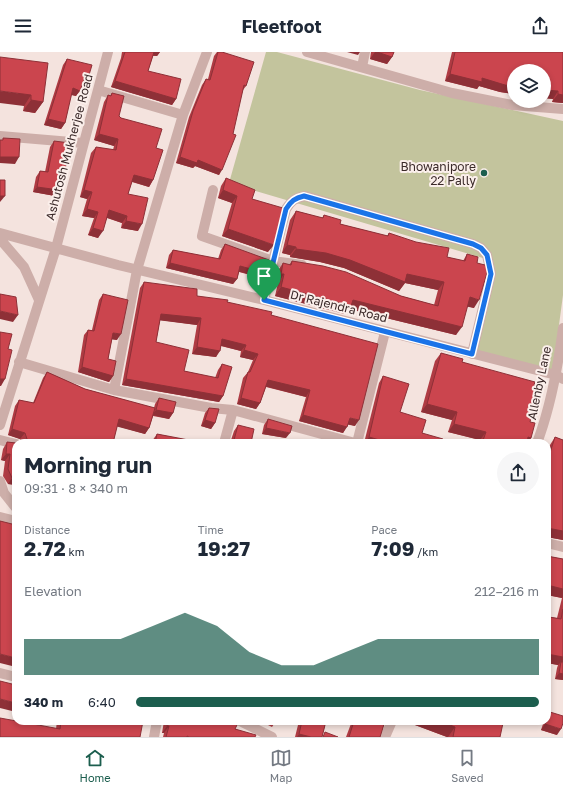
<!DOCTYPE html>
<html lang="en">
<head>
<meta charset="utf-8">
<style>
  :root { --surface:#fff; --page:#f6f6f7; --text:#1f2937; --muted:#747a83; --line:#e0e1e3; --accent:#1c5e4e }
  body { margin:0; font-family:"Golos Text",sans-serif; background:var(--page); color:var(--text); height:100vh; display:flex; flex-direction:column; font-size:15px; white-space:nowrap }
  * { box-sizing:border-box; margin:0 }
  p { font-size:13px; color:var(--muted) }
  .icon { flex:none; width:22px; height:22px; fill:none; stroke:currentColor; stroke-width:2; stroke-linecap:round; stroke-linejoin:round }
  .map { position:relative; flex:1; overflow:hidden }
  .drawer { position:absolute; left:12px; top:387px; width:539px; height:286px; display:flex; flex-direction:column; background:var(--surface); border-radius:12px; box-shadow:0 2px 6px #0003 }
  .drawer>* { flex:none }
  .fabs { position:absolute; left:507px; top:12px; display:grid; gap:8px }
  .fabs a { display:grid; place-items:center; width:44px; height:44px; border-radius:50%; background:var(--surface); box-shadow:0 2px 6px #0003; font-size:20px }
  .pin { position:absolute; display:grid; place-items:center; width:34px; height:34px; color:#fff; margin:-41px -17px; border-radius:50% 50% 50% 0; rotate:-45deg; box-shadow:0 0 4px #0007 }
  .pin .icon { rotate:45deg }
  .round { display:grid; place-items:center; flex:none; width:42px; height:42px; border-radius:21px; background:var(--page) }
  .headline { display:flex; align-items:center; justify-content:space-between; height:68px; padding:0 12px }
  h1 { font-size:22px; font-weight:700; line-height:30px }
  .metrics { display:grid; grid-template-columns:repeat(3,1fr); gap:6px; height:68px; padding:4px 12px }
  .metrics div { display:grid; align-content:center }
  .metrics b { font-size:20px; font-weight:700 }
  .metrics small { font-size:11px; font-weight:400 }
  .metrics p { font-size:11px }
  .chart { height:112px; padding:8px 12px }
  .chart p { display:flex; justify-content:space-between }
  .chart svg { width:100%; height:72px; margin-top:4px; fill:var(--accent); opacity:.7 }
  ul { padding:0 12px; list-style:none; font-size:13px }
  li { display:grid; grid-template-columns:64px 48px 1fr; align-items:center; height:30px }
  li i { height:10px; border-radius:5px; background:var(--accent) }
  header { display:flex; justify-content:space-between; align-items:center; height:52px; padding:0 12px; background:var(--surface); font-size:18px; font-weight:700 }
  .menu { display:flex; justify-content:space-around; align-items:center; height:56px; border-top:1px solid var(--line); background:var(--surface); font-size:11px; color:var(--muted) }
  .menu a { display:grid; justify-items:center; gap:2px }
  .menu .selected { color:var(--accent) }
  .map>svg:first-child { display:block }
</style>
</head>
<body>
<header><svg class="icon" aria-label="menu" viewBox="0 0 24 24"><path d="M4 6h16M4 12h16M4 18h16"/></svg>Fleetfoot<svg class="icon" aria-label="share" viewBox="0 0 24 24"><path d="M12 15V3M7 8l5-5 5 5M5 13v7h14v-7"/></svg></header>
<div class="map">
<svg width="563" height="685" viewBox="0 0 563 685">
  <rect width="100%" height="100%" fill="#f4e3de"/>
  <path fill="#c3c49d" d="M266,0H277L420,38L563,69V243L553,318L476,300L493,209L229,131Z"/>
  <g fill="none" stroke-linecap="round" stroke-linejoin="round">
    <path stroke="#cdaea9" stroke-width="10" d="M307,0L452,41L512,53L563,57
      M362,15L365,0
      M98,38L183,63
      M0,84L83,91
      M213,138L202,184L273,209L264,248
      M0,181L118,213L264,248L556,323L563,327
      M0,187L24,215L39,248
      M302,213L273,209L286,157C291,149 295,146 305,144L473,192L481,196L487,203L491,222L472,302
      M19,310L114,338L211,356L233,358L355,391
      M114,338L137,218L183,63L207,0
      M0,373L56,196L108,0
      M0,388L16,392
      M224,391L233,358
      M357,391L385,280
      M537,391C551,354 558,315 563,276
      M0,429L4,441L16,456
      M0,465L16,469
      M547,491L563,495
      M0,621L16,625
      M240,669L272,685
      M154,685L157,669
      M385,685L392,669"/>
  </g>
  <path fill="#af3b43" d="M122,0H160L157,4H153L148,19L176,47L172,53L111,35L121,6Z
    M217,0H222L246,34L243,38L219,123L195,114L193,116L176,111L189,65L202,33L206,27H208L214,4Z
    M371,0H394L392,5L387,12L370,7Z
    M452,0H563V51L552,50L553,47L544,46V19H514V42L500,40L479,34L477,37L445,29Z
    M0,5L43,50L35,61L23,59L24,54Z
    M67,7L89,23L85,29H84L76,44L71,43L65,71L61,77L44,73L63,13Z
    M112,41L119,64L156,96L153,128L149,135L132,130L128,142L138,179L121,176L122,171L107,166L98,186L88,183L94,166L82,164L87,147L80,145L91,101L96,95L113,98L114,94L94,88L104,50L108,43L110,44Z
    M54,89L61,124L55,144L33,140L36,125L40,119L45,120L50,95Z
    M226,126L252,147L268,200L222,184L232,151L218,146L221,134Z
    M296,159L322,166L324,163L340,172L387,184L389,181L447,205L463,209L467,202L477,211L474,256L467,254L456,283L349,257L345,262L275,244L278,231L275,230L277,220L283,211L289,213L292,209L401,244L434,253L438,238L405,231L399,239L344,216L320,210L290,205V203L282,201L290,168Z
    M225,192L266,221L262,226L239,220L237,227L233,232L166,216L169,203L173,198L218,207L221,198Z
    M144,230L197,244L227,250L271,263L355,374L348,372L343,381L299,369L306,345L266,335L260,351L256,357L237,352L243,326L248,320L253,308L240,305L241,299L221,294L216,305L192,302L197,273L160,268L156,290L184,319L215,326L218,318L222,312L223,344L219,350L122,333L140,236Z
    M103,242L117,288L112,287L108,307L113,324L109,330L78,320L84,283L88,278H92L99,248Z
    M441,301L462,310L534,333L530,370L531,386L527,391H479L480,388L448,380L452,368L421,360L435,309Z
    M47,320L85,337L154,356L155,352L159,346L173,361L169,367L153,364L149,376L145,382L117,374L113,391H22L20,387L8,383L15,354L19,348L33,351L43,326Z
    M383,324L400,360L422,381L442,391H364L379,331Z
    M209,356L215,371L211,377L201,374L205,361Z
    M268,367L286,386L262,382L264,373Z
    M238,373L251,391H230L234,379Z
    M157,382L202,391H152V389Z
    M555,385L563,388V488L547,485V402L550,393Z
    M7,390L16,391V433L8,432L3,424L5,409L1,408L3,397Z
    M547,504L563,507V628L555,627L557,616L558,613L547,611V567L549,565L557,566L562,546L547,543Z
    M550,660L557,683L541,678L544,669H547V663Z
    M57,669H143L0,685L56,677Z
    M164,669H225L235,677L255,685H163L164,681H162Z
    M265,669H276L272,675L264,671Z
    M299,669H326L322,685H295Z
    M352,669H385L380,685H346Z
    M408,669H497L500,685H447L407,670Z"/>
  <path fill="#8e3037" d="M153,0H160L157,4L151,3Z
    M347,0H360L358,3Z
    M375,0H377L392,5L387,12L370,7Z
    M86,22L89,23L85,29L82,28Z
    M450,22L482,26L514,34V42L500,40L479,34L477,37L445,29Z
    M115,29L176,47L172,53L111,35Z
    M73,36L80,39L76,44L69,42Z
    M544,38L558,39L553,47L544,46Z
    M0,39L31,43L24,54L0,51Z
    M558,42L563,43V51L552,50Z
    M31,48L43,50L35,61L23,59Z
    M48,67L65,71L61,77L44,73Z
    M99,82L118,87L114,94L94,88Z
    M0,105H19L15,112L0,111Z
    M180,105L198,108L222,118L219,123L195,114L193,116L176,111Z
    M62,118H65L61,124Z
    M134,123L153,128L149,135L130,129Z
    M37,135L59,138L55,144L33,140Z
    M84,138L92,140L87,147L80,145Z
    M223,138L237,144L232,151L218,146Z
    M0,144H5L0,150Z
    M87,157L98,160L94,166L82,164Z
    M109,158L127,164L122,171L105,165Z
    M126,169L142,172L138,179L121,176Z
    M93,176L103,179L98,186L88,183Z
    M228,177L274,193L268,200L222,184Z
    M287,193L296,195L290,203L282,201Z
    M296,197L326,201L407,222L444,230L438,238L405,231L399,239L344,216L320,210L290,205Z
    M170,211L237,227L233,232L166,216Z
    M240,214L266,221L262,226L237,219Z
    M281,222H284L278,231L275,230Z
    M281,235L353,248L462,275L456,283L349,257L345,262L275,244Z
    M470,245L479,248L474,256L464,254Z
    M0,259L18,263L13,270L0,267Z
    M161,262L201,266L197,273L157,268Z
    M113,281L121,282L117,288L109,287Z
    M222,287L246,293L241,299L218,293Z
    M197,295L220,299L216,305L192,302Z
    M244,298L258,302L253,308L240,305Z
    M82,315L113,324L109,330L78,320Z
    M0,327H5L1,334H0Z
    M126,327L223,344L219,350L122,333Z
    M268,328L310,338L306,345L264,334Z
    M241,346L260,351L256,357L237,352Z
    M427,352L457,360L452,368L421,360Z
    M156,358L173,361L169,367L152,363Z
    M303,363L347,375L343,381L299,369Z
    M350,366L359,368L355,374L345,372Z
    M119,367L149,376L145,382L115,374Z
    M205,368L215,371L211,377L201,374Z
    M454,372L486,380L480,388L448,380Z
    M266,376L290,381L286,386L262,382Z
    M12,377L25,381L20,387L8,383Z
    M369,385L390,391H365Z
    M528,385L531,386L527,391H524Z
    M234,388L243,391H232Z
    M6,402H10L5,409L1,408Z
    M12,426H16V433L8,432Z
    M547,476L563,479V488L547,485Z
    M547,533L563,537V545L562,546L547,543Z
    M0,602L16,606V615L0,611Z
    M547,602L563,605V614L561,610L558,613L547,611Z
    M559,621L563,622V628L555,627Z
    M0,647L16,651V660L0,656Z
    M408,669H440L455,675L448,685H447L407,670Z
    M514,669H526L524,672Z
    M545,672L561,677L557,683L541,678Z
    M167,674H169L164,681H162Z
    M299,682L311,685H297Z"/>
  <path fill="#cb454e" stroke="#8e3037" d="M125,0H154L148,19L181,27L176,47L115,29Z
    M218,0H222L254,10L246,34L244,33L233,82L236,83L222,118L198,108L197,111L180,105L193,59L206,27L210,28Z
    M377,0H394L392,5Z
    M455,0H563V43L558,42V39L544,38V19H514V34L505,33L482,26V30L450,22Z
    M0,5L48,11L43,50L31,48V43L0,39Z
    M67,7L92,13L89,23L86,22L80,39L73,36L65,71L48,67Z
    M112,41L124,44L119,64L121,66L162,77L156,96L163,98L153,128L134,123L128,142L148,146L142,172L126,169L127,164L109,158L103,179L93,176L98,160L87,157L92,140L84,138L96,95L116,98L118,87L99,82L108,43L111,44Z
    M3,86L20,87L19,105H0V88H3Z
    M54,89L70,91L65,118H62L59,138L37,135L40,119L48,120Z
    M226,126L255,138L252,147L283,156L274,193L228,177L237,144L223,138Z
    M0,128H5V144H0Z
    M296,159L323,166L324,163L341,168L340,172L388,184L389,181L416,190L449,196L447,205L465,209L467,202L478,205L477,211L489,214L479,248L470,245L462,275L353,248L351,254L281,235L284,222H281L283,211L291,213L292,209L323,214L346,220L401,244L438,254L444,230L407,222L405,230L350,208L326,201L296,197V195L287,193Z
    M225,192L269,208L266,221L240,214L237,227L170,211L173,198L220,207Z
    M144,230L197,237V244L228,248L227,250L272,260L271,263L378,292L359,368L350,366L347,375L303,363L310,338L268,328L260,351L241,346L248,320H250L258,302L244,298L246,293L222,287L220,299L197,295L201,266L161,262L156,290L189,298L184,319L218,326L222,312L232,315L223,344L126,327Z
    M0,242L16,245L18,263L0,259Z
    M103,242L128,248L121,282L113,281L108,307L116,309L113,324L82,315L88,278L94,279Z
    M0,280L12,282L8,297L12,298L5,327H0Z
    M441,301L463,307L462,310L535,330L534,333L538,335L530,370L535,371L531,386L528,385L527,391H482L486,380L454,372L457,360L427,352Z
    M47,320L85,337L155,356L149,376L119,367L113,391H23L27,387L25,381L12,377L19,348L34,351Z
    M383,324L409,332L400,360L426,368L422,381L443,387L442,391H390L369,385Z
    M159,346L176,350L173,361L156,358Z
    M209,356L219,357L215,371L205,368Z
    M268,367L292,374L290,381L266,376Z
    M238,373L254,377L251,391H243L234,388Z
    M157,382L199,390L202,391H155Z
    M555,385L563,388V479L547,476V410Z
    M285,389L294,391H284Z
    M7,390L16,391V426H12L8,417L10,402H6Z
    M0,469L16,473V606L0,602Z
    M547,504L563,507V537L547,533Z
    M563,557V605L547,602V573L549,565L561,567Z
    M561,610H563V622L559,621Z
    M0,629L16,633V651L0,647Z
    M550,660L563,664V671L561,677L545,672L547,669Z
    M0,666L60,677L61,669H143L140,685H0Z
    M168,669H225L237,673L235,677L256,683L255,685H189L187,684V685H166L169,674H167Z
    M302,669H326L322,685H311L299,682Z
    M354,669H385L380,685H349Z
    M440,669H497L503,671L500,685H453L455,675Z
    M325,680L338,685H323Z"/>
  <g fill="none" stroke-linecap="round" stroke-linejoin="round">
    <defs>
      <path id="route" d="M304,144L473,192L481,196L487,203L491,222L472,302L264,248L286,157C291,149 295,146 304,144Z"/>
    </defs>
    <use href="#route" stroke="#fff" stroke-width="8"/>
    <use href="#route" stroke="#1a73e8" stroke-width="5"/>
  </g>
  <circle fill="#1c5e4e" stroke="#fbefeb" stroke-width="1.5" cx="484" cy="121" r="4"/>
  <g text-anchor="middle" dominant-baseline="central" stroke-width="4" stroke-linejoin="round" paint-order="stroke">
    <g font-size="12" fill="#3a2929" stroke="#fbefeb">
      <text transform="translate(69 95) rotate(-75)">Ashutosh Mukherjee Road</text>
      <text transform="translate(339 254) rotate(14)">Dr Rajendra Road</text>
      <text transform="translate(539 331) rotate(-78)">Allenby Lane</text>
    </g>
    <g font-size="12" fill="#3a2929" stroke="#fbefeb" text-anchor="end">
      <text x="476" y="114">Bhowanipore<tspan x="476" dy="14">22 Pally</tspan></text>
    </g>
  </g>
</svg>
<div class="fabs">
<a><svg class="icon" aria-label="layers" viewBox="0 0 24 24"><path d="M12 4l9 5-9 5-9-5zM3 14l9 5 9-5"/></svg></a>
</div>
<div class="pin" style="left:264px;top:248px;background:#1e9e55"><svg class="icon" aria-label="arrive" viewBox="0 0 24 24"><path d="M6 21V4h12l-3 4 3 4H6"/></svg></div>
<section class="drawer">
<div class="headline"><div><h1>Morning run</h1><p>09:31 · 8 × 340 m</p></div><a class="round"><svg class="icon" aria-label="share" viewBox="0 0 24 24"><path d="M12 15V3M7 8l5-5 5 5M5 13v7h14v-7"/></svg></a></div>
<div class="metrics">
<div><p>Distance</p><b>2.72<small> km</small></b></div>
<div><p>Time</p><b>19:27</b></div>
<div><p>Pace</p><b>7:09<small> /km</small></b></div>
</div>
<div class="chart"><p><span>Elevation</span>212–216 m</p>
<svg viewBox="0 0 160 44" preserveAspectRatio="none"><path d="M0 44V22L10 22L20 22L30 22L40 14L50 6L60 14L70 30L80 38L90 38L100 30L110 22L120 22L130 22L140 22L150 22L160 22V44z"/></svg>
</div>
<ul>
<li><b>340 m</b>6:40<i style="width:100%"></i></li>
</ul>
</section>
</div>
<nav class="menu">
<a class="selected"><svg class="icon" aria-label="home" viewBox="0 0 24 24"><path d="M3 11l9-7 9 7M6 9v11h12V9"/></svg>Home</a>
<a><svg class="icon" aria-label="map" viewBox="0 0 24 24"><path d="M3 6l6-2 6 2 6-2v14l-6 2-6-2-6 2zM9 4v14M15 6v14"/></svg>Map</a>
<a><svg class="icon" aria-label="saved" viewBox="0 0 24 24"><path d="M7 4h10v16l-5-4-5 4z"/></svg>Saved</a>
</nav>
</body>
</html>
